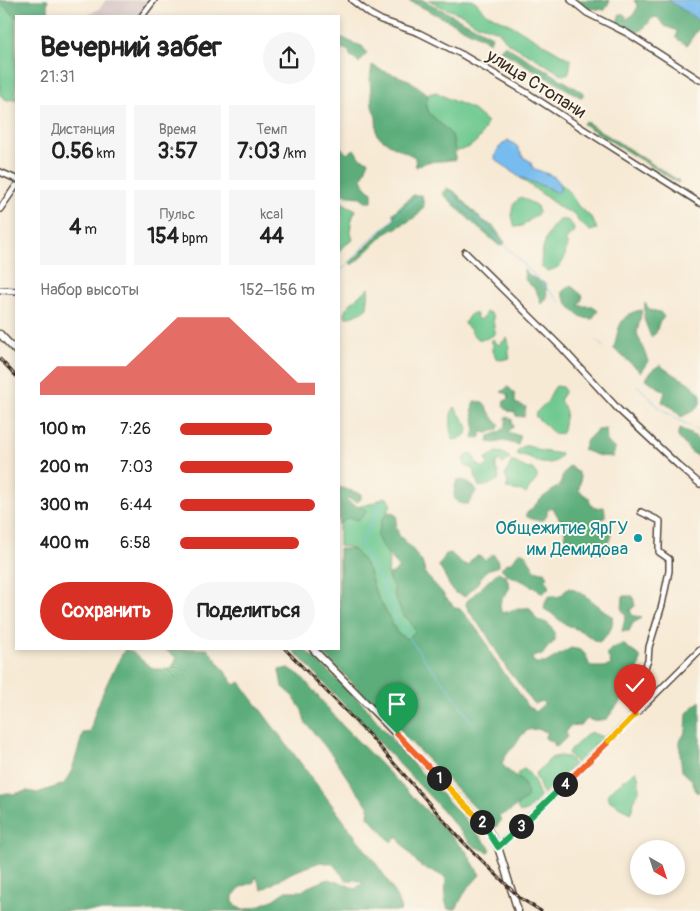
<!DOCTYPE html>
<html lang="ru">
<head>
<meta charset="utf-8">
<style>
  :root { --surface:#fff; --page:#f6f6f6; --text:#222; --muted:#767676; --accent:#d93025 }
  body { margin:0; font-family:Pangolin,sans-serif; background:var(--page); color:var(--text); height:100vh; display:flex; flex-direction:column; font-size:19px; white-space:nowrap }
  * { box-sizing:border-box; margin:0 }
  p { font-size:16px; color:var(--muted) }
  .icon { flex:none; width:28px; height:28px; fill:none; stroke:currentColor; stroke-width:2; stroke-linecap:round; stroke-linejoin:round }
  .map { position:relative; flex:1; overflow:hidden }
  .sheet { position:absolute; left:15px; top:15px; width:325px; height:635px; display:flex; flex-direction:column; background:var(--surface); border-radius:0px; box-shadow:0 2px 8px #0003 }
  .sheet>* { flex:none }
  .needle { width:32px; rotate:141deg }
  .tools { position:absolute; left:630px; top:840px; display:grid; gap:10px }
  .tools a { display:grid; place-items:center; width:55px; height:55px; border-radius:50%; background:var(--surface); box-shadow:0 2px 8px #0003; font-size:25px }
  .pin { position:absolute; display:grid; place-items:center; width:42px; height:42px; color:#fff; margin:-51px -21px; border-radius:50% 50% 50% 0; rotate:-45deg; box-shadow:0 0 5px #0007 }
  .pin .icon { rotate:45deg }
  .km { position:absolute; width:25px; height:25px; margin:-12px; border-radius:50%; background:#222; color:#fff; font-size:14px; line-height:25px; text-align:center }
  .round { display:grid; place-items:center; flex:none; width:52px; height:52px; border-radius:26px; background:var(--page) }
  .overview { display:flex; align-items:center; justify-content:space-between; height:85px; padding:0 25px }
  h1 { font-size:28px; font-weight:700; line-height:38px }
  .figures { display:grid; grid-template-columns:repeat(3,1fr); gap:8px; height:85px; padding:5px 25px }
  .figures div { display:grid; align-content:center; border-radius:0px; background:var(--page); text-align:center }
  .figures b { font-size:21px; font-weight:700 }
  .figures small { font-size:14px; font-weight:400 }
  .figures p { font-size:14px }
  .chart { height:140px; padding:10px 25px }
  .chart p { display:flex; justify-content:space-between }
  .chart svg { width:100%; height:90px; margin-top:5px; fill:var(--accent); opacity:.7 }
  .button { display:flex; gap:10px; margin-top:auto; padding:10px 25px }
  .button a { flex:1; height:58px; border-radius:30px; background:var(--accent); color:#fff; font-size:20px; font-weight:700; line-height:58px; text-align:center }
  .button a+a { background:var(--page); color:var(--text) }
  ul { padding:0 25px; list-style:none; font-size:16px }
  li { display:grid; grid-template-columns:80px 60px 1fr; align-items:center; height:38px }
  li i { height:12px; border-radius:6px; background:var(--accent) }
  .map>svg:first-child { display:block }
</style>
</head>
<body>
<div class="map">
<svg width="700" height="911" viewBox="0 0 700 911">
  <rect width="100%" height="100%" fill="#fbf7ec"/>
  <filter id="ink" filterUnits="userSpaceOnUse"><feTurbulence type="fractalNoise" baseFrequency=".02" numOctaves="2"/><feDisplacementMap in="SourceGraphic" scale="10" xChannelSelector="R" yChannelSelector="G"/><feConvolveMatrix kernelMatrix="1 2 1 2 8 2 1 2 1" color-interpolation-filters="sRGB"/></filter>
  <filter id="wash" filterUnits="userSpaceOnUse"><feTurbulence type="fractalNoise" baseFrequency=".0096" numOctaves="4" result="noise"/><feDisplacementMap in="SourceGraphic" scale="20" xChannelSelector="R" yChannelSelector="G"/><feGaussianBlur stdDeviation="1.12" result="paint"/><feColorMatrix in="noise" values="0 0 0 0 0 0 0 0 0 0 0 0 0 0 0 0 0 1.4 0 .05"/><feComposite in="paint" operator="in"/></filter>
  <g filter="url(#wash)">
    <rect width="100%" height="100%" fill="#f7ead5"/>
    <path fill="#d1bfbf" d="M106,0H149V3L139,16H87L100,8Z"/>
    <path fill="#70c990" stroke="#567a57" d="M429,0H474L486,13L513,26L571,60L569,73L562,75L537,59L508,43L498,31L474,23L463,15L444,8Z
      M0,2L16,17V99L7,100L0,95Z
      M436,92L451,100L471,108L487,122C482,138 472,150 455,151L452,135L429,113L426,104L428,94Z
      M519,177L548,188L557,193L560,190V183L570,193L578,206L592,218L597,229L590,231L578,221L575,214L562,209Z
      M521,197L537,206L539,213L522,226L515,227C511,214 509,206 521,197Z
      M339,201L356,210C350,221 349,229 353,240L342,247L339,252Z
      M559,220H567C573,225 576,227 572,235L571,233L565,242L568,244C563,259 566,266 548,271L541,267C541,250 546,231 559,220Z
      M369,288L367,308C361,313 355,317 346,317L344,314C347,303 361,295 369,288Z
      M486,312C497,313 492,320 494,326C495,334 496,326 495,334C489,338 481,342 475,337C472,335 472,331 470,329C468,327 466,326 464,324L469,316L473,313L476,314L478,320L483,318Z
      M507,338C511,345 507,351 510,358L501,360L496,358L493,351V344L491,342L493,339L499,345Z
      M556,386L562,387L565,391L560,399C561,404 565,407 566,412C566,413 563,431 562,433L555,434L535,416C538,409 542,407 547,402C551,397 551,391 556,386Z
      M455,407C462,421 480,432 455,440L452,439C452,427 447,416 455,407Z
      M524,446H531C538,452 551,452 561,454C558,465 542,465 533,460C527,457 533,458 526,456C525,456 520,455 518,455L517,451Z
      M497,452L503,453L510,458L503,464L498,460L496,463V469L498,472L499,479L489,485L479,487L475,475V471L465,465L463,459L470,453L473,454L476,463L483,468L488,465L486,458Z
      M512,460L514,462L528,469L532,468L537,475V479L529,488L526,494L522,491L507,489V486L508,482L505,476Z
      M384,497L387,498L391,504L387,513L382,519L378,535L389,557L388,578L394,587V594L399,606L402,614L409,620L416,630L414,633L407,639L397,633L375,591L368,569L363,561L353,549L347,547L339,546V523L352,508L374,503Z
      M590,732L603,737L576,763L569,755L568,752Z
      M559,756L568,757L574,765L543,794L535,774L551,758Z
      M524,769C533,775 537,788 540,798L527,811L520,813L518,810L517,805L526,799L523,783L518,777V772Z
      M636,771L639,778V791L634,801L633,808L630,813L609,800L608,793L630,775Z"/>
    <path fill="#5cad7a" stroke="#4c6c4c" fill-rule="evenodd" d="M0,0H48L47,5L50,16L16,17L0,2Z
      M408,0H423L492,36L490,42Z
      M575,0H610L605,10L589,8L584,9L575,2Z
      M634,0H668L700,21V29H698L687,45L676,38L677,31L665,26L657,17L652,18C647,26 641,31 632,35L618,28L617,22L620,14H623L626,16L625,20L633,15L638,7Z
      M339,36L353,43L362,46L367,53L359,63L351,57L348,50L339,48Z
      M504,45L584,93L582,98L500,50Z
      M372,65L381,70L409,80L428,94L426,104L429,113L452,135L455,151V160L427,162L416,167L415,157L389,144L377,135L376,117L372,106L370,80Z
      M585,121L679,181L678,183L583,124Z
      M339,145L347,154L354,149L360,158L369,161L367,166L362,178L365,185L372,192V202H365L361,197L348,196L339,192Z
      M446,188L454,191L482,220L494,227L505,243L500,246L477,227L443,194Z
      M413,195H422L424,207L418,215L409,221L385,234L353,265L350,263L383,230L394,220L393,213Z
      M524,270L532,277L546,284L547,298L541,304C539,299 538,292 534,288C526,281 525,283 524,270Z
      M570,285L583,296L579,306H593L598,311L592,319C579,320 565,304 562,292Z
      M645,303L650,310L660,312L664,317L659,323L656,333L651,337L644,319Z
      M642,310L637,333L648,361L641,372L614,349C618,330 619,313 642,310Z
      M660,365L665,369L689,383L700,393V404L693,411L681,417L669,405L662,402L665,392L646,379L652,370Z
      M508,387C514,392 516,394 515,403L526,407L524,417L516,416L515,412L508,411L503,405L504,401L509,399L508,394L501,392Z
      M474,401L483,402C489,410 492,419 500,425L497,430L487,433L481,432V437L473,439C474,435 475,430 475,426C475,417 470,410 474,401Z
      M506,417L512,419V424L514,426L508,432L520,436L518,445L504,441L494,443L488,442L489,436C499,433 508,429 506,417Z
      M681,428C698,441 700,431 700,457L691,452L678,437V432Z
      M606,429L607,442L615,449L613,457L600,456L583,450L587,440L597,430Z
      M569,466C576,470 582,474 580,483C579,486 579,489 579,491L589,498L590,503L594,508L604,507L605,512V517L599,522L598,525L603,529H609L611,534L610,540L608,541L610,550L602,555L591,548L587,544L578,545L565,538V529L553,508L547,510C549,524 534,521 526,516V514L542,498L560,485L563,475Z
      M457,480L466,481L477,490L468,504C450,505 453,493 457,480Z
      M339,487L361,494V499L357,502L347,498L346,499C352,506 360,506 367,511L363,516L358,520L347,518L339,524Z
      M393,512L397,516L396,527L399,535L413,550L422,562L426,575L442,592L445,597L451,603L454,607L460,609L476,628L486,642L490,652L501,669L517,690L527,706L532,708L535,712L544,704L542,701L535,704L532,702L514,677L510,674L484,630C479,626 469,612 466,605L467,601L498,572L506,576L510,587C505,598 496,600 502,613C512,611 521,607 530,608L537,620C551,623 554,627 555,641L548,647L542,655L534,656L532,659L536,663H545L571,648C575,649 580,649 583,652C590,658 585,668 598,667C603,667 607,667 611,665L609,658L606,655L612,648L623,644L635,653L640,656C642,670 631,680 629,694C623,697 612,712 607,719L593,721L588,719L580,725L570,726L566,731L567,737L557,747L554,745V742L550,741L545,738V736L548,732L537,729L528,730L521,736L514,747L507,753L502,763C510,777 526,776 528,797L510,811L499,816L501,821L496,827H494L319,649H339V549H353L363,561L368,569L375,591L397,633L407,639L414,633L415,630L409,620L402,614L394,594V587L389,581V574L393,573L398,569V566L381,545L377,536L383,518L387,513Z
      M519,552H522L526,554C528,560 532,564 535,570L542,572H545L548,577L544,578L549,584L548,589L543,593H541L537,588L531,587C526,581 518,580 512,577C507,575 504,572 501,568L506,564L513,561Z
      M451,553C456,558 461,563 468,566L471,560L477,556L481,557L485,560L493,554L498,561V566C494,569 489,568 486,571C485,571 482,578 481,578C477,584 469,594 464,597L462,595L455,593L449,585L447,580L439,566L446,554Z
      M569,588C586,593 598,607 612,616C614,628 608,635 599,642L595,641L583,632L563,623L551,613L544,609C545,604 545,596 552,596C558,595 554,598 560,596C563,594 565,590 569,588Z
      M623,596H633L635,606L630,610L632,615L642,618L633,623L629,631H622L626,615L622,610Z
      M125,649C136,652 142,662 151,667C156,670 165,669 171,669L177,658L164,649H208L235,685L240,682C278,734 317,784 355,836C372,859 394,883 401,911H0V794H13L27,791L37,793L64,784L72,770L83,733L91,732C91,713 115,666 125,649ZM320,862L333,864L346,880L363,881L356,889L342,883L328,879L308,887L302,891H286L275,899L256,907L242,910L233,902V896L241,887L254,882L256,876L262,890L291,873Z
      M292,649H304L365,706L400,750L463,817L491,849L489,852L473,846L435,802Z
      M289,668L301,676L341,724L466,851L480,875L466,890L456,909H448L445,900L446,878L433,871L421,867L409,853L397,837L391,842L368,816L369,807L352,785L333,756L305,722L302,710L291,694L282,686L279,670Z
      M700,701V793L696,792L692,780L682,771L680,754V741L686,731L687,713Z"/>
    <path fill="#77bcee" stroke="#597386" d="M668,0H700V21Z
      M508,140L517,146L523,157L530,161L533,168L555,177L560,183V191L557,193L548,188L519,177L495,159C495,150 501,145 508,140Z"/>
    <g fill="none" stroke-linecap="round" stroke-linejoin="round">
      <path stroke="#77bcee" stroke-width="1" d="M450,194L515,255L560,302
        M339,273L372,238L420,196
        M597,341L603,347
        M636,384L660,408L675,418L700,431
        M382,500L361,544L379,578L396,619L422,656L451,692L471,721"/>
    </g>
  </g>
  <g filter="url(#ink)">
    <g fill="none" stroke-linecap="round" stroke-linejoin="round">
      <defs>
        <path id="minor" d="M352,0L370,14L381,20L419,33L461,54L529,94L580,127L700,203
          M571,0L587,13L627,33L700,80
          M142,16L154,0
          M0,172L16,179
          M0,209L16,186
          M465,252L562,348L619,410L678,465L700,484
          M0,290L16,291
          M635,715L628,701L648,661L649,647L662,605L669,571V559L659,552V545L660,521L641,512
          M498,847L564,785L700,650"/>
        <path id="major" d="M0,334L16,351
          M313,649L485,825L498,847L518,911"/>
      </defs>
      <use href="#minor" stroke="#574739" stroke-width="8"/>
      <use href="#major" stroke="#574739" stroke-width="9"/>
      <use href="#minor" stroke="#fff" stroke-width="5"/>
      <use href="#major" stroke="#fff" stroke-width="6"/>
      <defs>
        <path id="rail" d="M0,359L16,376
          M285,649L371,737L462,841L520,898L541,911"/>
      </defs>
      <use href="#rail" stroke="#3b2a1e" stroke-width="3"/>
      <use href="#rail" stroke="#fbf7ec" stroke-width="1" stroke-dasharray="4" stroke-linecap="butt"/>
    </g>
  </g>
  <g fill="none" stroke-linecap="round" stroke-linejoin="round" filter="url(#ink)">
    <defs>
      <path id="split-1" d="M397,734L439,778"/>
      <path id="split-2" d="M439,778L482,822"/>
      <path id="split-3" d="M482,822L498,847L521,826"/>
      <path id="split-4" d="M521,826L565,784"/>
      <path id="split-5" d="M565,784L609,741"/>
      <path id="split-6" d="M609,741L635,715"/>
    </defs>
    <use href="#split-1" stroke="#fff" stroke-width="10"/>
    <use href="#split-2" stroke="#fff" stroke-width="10"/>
    <use href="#split-3" stroke="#fff" stroke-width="10"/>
    <use href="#split-4" stroke="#fff" stroke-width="10"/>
    <use href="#split-5" stroke="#fff" stroke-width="10"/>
    <use href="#split-6" stroke="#fff" stroke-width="10"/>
    <use href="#split-1" stroke="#f0652b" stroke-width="6"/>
    <use href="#split-2" stroke="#f5b400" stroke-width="6"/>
    <use href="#split-3" stroke="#22a559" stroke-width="6"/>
    <use href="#split-4" stroke="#22a559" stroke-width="6"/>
    <use href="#split-5" stroke="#f0652b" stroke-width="6"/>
    <use href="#split-6" stroke="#f5b400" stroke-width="6"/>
  </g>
  <circle fill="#0f9aa8" stroke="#fbf7ec" stroke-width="2" cx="638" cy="538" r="5"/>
  <g text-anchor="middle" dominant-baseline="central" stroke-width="4" stroke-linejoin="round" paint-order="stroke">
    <g font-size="18" fill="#3b2a1e" stroke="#fbf7ec">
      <text transform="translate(536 84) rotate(32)">улица Стопани</text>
    </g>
    <g font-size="18" fill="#0d838f" stroke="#fbf7ec" text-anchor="end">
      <text x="628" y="528">Общежитие ЯрГУ<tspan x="628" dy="21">им Демидова</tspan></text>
    </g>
  </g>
</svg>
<div class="tools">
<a><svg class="needle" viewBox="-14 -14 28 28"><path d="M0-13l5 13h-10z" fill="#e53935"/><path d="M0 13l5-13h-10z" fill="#767676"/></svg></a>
</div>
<div class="pin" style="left:397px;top:734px;background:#1e9e55"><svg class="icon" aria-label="arrive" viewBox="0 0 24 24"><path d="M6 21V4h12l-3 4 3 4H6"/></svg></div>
<div class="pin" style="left:635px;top:715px;background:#d93025"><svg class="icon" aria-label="check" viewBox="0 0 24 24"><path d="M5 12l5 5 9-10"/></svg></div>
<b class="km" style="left:439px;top:778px">1</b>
<b class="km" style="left:482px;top:822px">2</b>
<b class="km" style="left:521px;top:826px">3</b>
<b class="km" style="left:565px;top:784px">4</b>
<section class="sheet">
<div class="overview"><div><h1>Вечерний забег</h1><p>21:31</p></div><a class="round"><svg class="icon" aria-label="share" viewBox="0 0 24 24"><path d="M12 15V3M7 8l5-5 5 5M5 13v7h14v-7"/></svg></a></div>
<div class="figures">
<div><p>Дистанция</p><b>0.56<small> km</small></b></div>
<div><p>Время</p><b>3:57</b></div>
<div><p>Темп</p><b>7:03<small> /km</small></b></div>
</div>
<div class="figures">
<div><b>4<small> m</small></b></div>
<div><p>Пульс</p><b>154<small> bpm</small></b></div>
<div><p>kcal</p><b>44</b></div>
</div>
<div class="chart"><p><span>Набор высоты</span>152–156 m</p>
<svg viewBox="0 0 160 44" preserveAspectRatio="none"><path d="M0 44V38L10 30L20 30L30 30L40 30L50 30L60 22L70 14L80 6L90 6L100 6L110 6L120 14L130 22L140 30L150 38L160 38V44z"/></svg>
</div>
<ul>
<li><b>100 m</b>7:26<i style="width:68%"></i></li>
<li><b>200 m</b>7:03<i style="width:84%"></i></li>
<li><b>300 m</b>6:44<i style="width:100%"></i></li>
<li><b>400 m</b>6:58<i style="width:88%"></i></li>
</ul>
<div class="button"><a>Сохранить</a><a>Поделиться</a></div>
</section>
</div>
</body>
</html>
